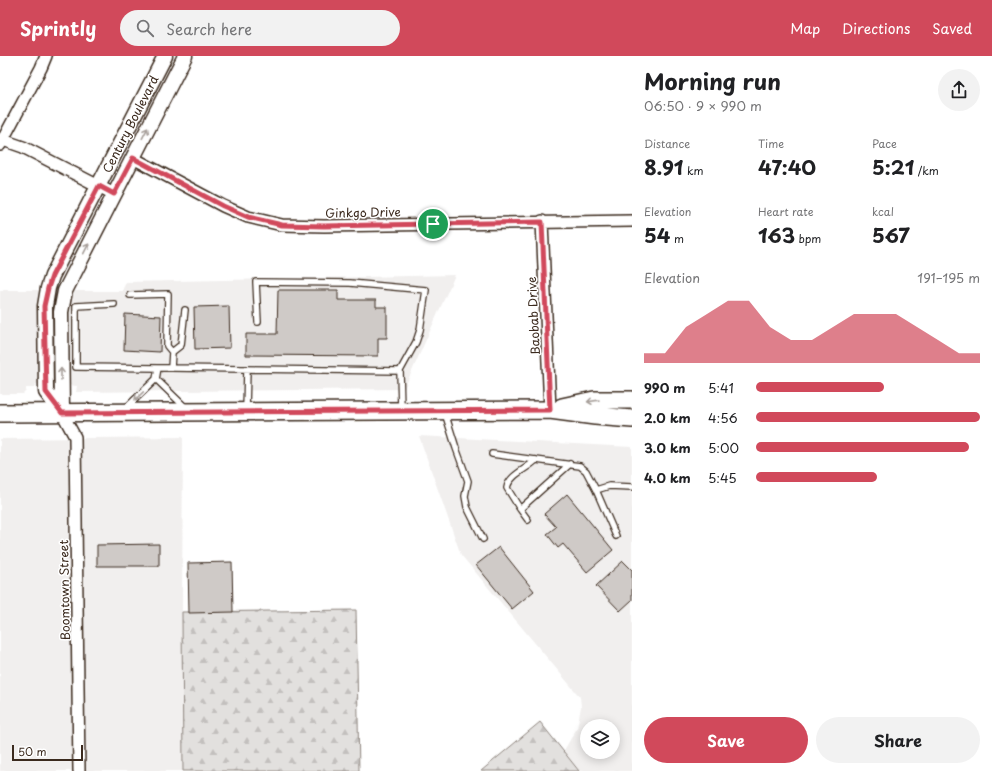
<!DOCTYPE html>
<html lang="en">
<head>
<meta charset="utf-8">
<style>
  :root { --surface:#fff; --page:#f2f2f2; --text:#202124; --muted:#757577; --accent:#d1495b }
  body { margin:0; font-family:"Playpen Sans",sans-serif; background:var(--page); color:var(--text); height:100vh; display:flex; flex-direction:column; font-size:15px; white-space:nowrap }
  * { box-sizing:border-box; margin:0 }
  p { font-size:13px; color:var(--muted) }
  .icon { flex:none; width:22px; height:22px; fill:none; stroke:currentColor; stroke-width:2; stroke-linecap:round; stroke-linejoin:round }
  .map { position:relative; flex:1; overflow:hidden }
  .sheet { display:flex; flex-direction:column; background:var(--surface); width:360px }
  .sheet>* { flex:none }
  .fabs { position:absolute; left:580px; top:663px; display:grid; gap:8px }
  .fabs a { display:grid; place-items:center; width:40px; height:40px; border-radius:50%; background:var(--surface); box-shadow:0 2px 10px #0003; font-size:20px }
  .scale { position:absolute; left:12px; bottom:10px; width:71px; box-sizing:border-box; padding-left:4px; border:2px solid #3b2a1e; border-top:0; font-size:11px; line-height:14px; white-space:nowrap; color:#3b2a1e; -webkit-text-stroke:3px #fff; paint-order:stroke }
  .pin { position:absolute; display:grid; place-items:center; width:34px; height:34px; color:#fff; margin:-17px; border:2px solid #fff; border-radius:50%; box-shadow:0 1px 4px #0007 }
  .round { display:grid; place-items:center; flex:none; width:42px; height:42px; border-radius:21px; background:var(--page) }
  .overview { display:flex; align-items:center; justify-content:space-between; height:68px; padding:0 12px }
  h1 { font-size:22px; font-weight:700; line-height:30px }
  .metrics { display:grid; grid-template-columns:repeat(3,1fr); gap:6px; height:68px; padding:4px 12px }
  .metrics div { display:grid; align-content:center }
  .metrics b { font-size:20px; font-weight:700 }
  .metrics small { font-size:11px; font-weight:400 }
  .metrics p { font-size:11px }
  .chart { height:112px; padding:8px 12px }
  .chart p { display:flex; justify-content:space-between }
  .chart svg { width:100%; height:72px; margin-top:4px; fill:var(--accent); opacity:.7 }
  .button { display:flex; gap:8px; margin-top:auto; padding:8px 12px }
  .button a { flex:1; height:46px; border-radius:24px; background:var(--accent); color:#fff; font-size:16px; font-weight:700; line-height:46px; text-align:center }
  .button a+a { background:var(--page); color:var(--text) }
  ul { padding:0 12px; list-style:none; font-size:13px }
  li { display:grid; grid-template-columns:64px 48px 1fr; align-items:center; height:30px }
  li i { height:10px; border-radius:5px; background:var(--accent) }
  header { display:flex; align-items:center; gap:24px; box-sizing:border-box; height:56px; padding:0 20px; background:var(--accent); color:#fff }
  header strong { font-size:19px }
  nav { display:flex; gap:22px; margin-inline-start:auto; font-size:14px }
  .search { width:280px; height:36px; background:var(--page); display:flex; align-items:center; gap:10px; box-sizing:border-box; padding:0 14px; border-radius:22px; color:var(--muted); font-size:15px }
  main { display:flex; flex:1; min-height:0 }
  .map>svg:first-child { display:block }
</style>
</head>
<body>
<header>
<strong>Sprintly</strong>
<div class="search"><svg class="icon" aria-label="search" viewBox="0 0 24 24"><circle cx="10" cy="10" r="6"/><path d="M15 15l6 6"/></svg>Search here</div>
<nav><a>Map</a><a>Directions</a><a>Saved</a></nav>
</header>
<main>
<div class="map">
<svg width="632" height="715" viewBox="0 0 632 715">
  <defs>
    <pattern id="forest-firs" width="22" height="20" patternUnits="userSpaceOnUse"><rect width="22" height="20" fill="#e2e0de"/><path d="M5 1l3.5 6h-7zM16 11l3.5 6h-7z" fill="#c3c0be"/></pattern>
  </defs>
  <rect width="100%" height="100%" fill="#fff"/>
  <filter id="ink" filterUnits="userSpaceOnUse"><feTurbulence type="fractalNoise" baseFrequency=".025" numOctaves="2"/><feDisplacementMap in="SourceGraphic" scale="8" xChannelSelector="R" yChannelSelector="G"/><feConvolveMatrix kernelMatrix="1 2 1 2 8 2 1 2 1" color-interpolation-filters="sRGB"/></filter>
  <g filter="url(#ink)">
    <path fill="#f1efee" fill-rule="evenodd" d="M455,219L404,333L76,336L77,330L68,329L66,254L71,235H122L126,226Z
      M0,234H41L37,267L38,328H36L33,332H26V335L23,338H0Z
      M419,380L632,391V715H579L563,696L577,672L581,651L580,641L461,499ZM587,670H613V696H587Z
      M183,381L182,556L183,715H0V383Z"/>
    <path fill="url(#forest-firs)" stroke="#8e857e" d="M356,554L359,715H183L182,556Z
      M540,666L579,715H481Z"/>
    <path fill="#cfcac7" stroke="#3b2a1e" d="M278,234H338V244H376V251H387V282H378V300L246,299V278H277Z
      M229,250L230,292L195,293L194,251Z
      M125,258L161,260L160,296L124,294Z
      M567,438L613,494L587,516L563,488L558,492L547,478L556,471L544,458Z
      M159,488V510H97V489Z
      M499,491L534,535L512,553L476,509Z
      M623,505L632,514V544L620,555L596,530Z
      M232,506L233,556L189,557L188,507Z"/>
    <g fill="none" stroke-linecap="round" stroke-linejoin="round">
      <defs>
        <path id="service" d="M130,239L168,238L167,290L172,296
          M114,248L76,250V311L158,312
          M258,266L256,226L350,227L426,234L420,274L416,286L400,315
          M171,312L172,296L181,289L185,254
          M156,323L186,352
          M126,352L156,323L158,312H171L400,315L401,353
          M246,355L247,313
          M445,357L456,392L468,425L465,440L467,451L483,483
          M492,398L580,410L586,415L596,434L609,430L632,431
          M536,404C527,413 509,419 507,432L520,453L570,408
          M596,434L616,480
          M520,453L528,464"/>
        <path id="minor" d="M0,83L23,91L114,138
          M0,89L41,12L46,0
          M133,102L223,150L248,161L282,169L324,170L632,165
          M542,165L550,354
          M62,357L75,381L79,715"/>
        <path id="tertiary" d="M62,357L46,336L45,250L48,232L52,220L165,0
          M62,357L61,256L65,235L185,0"/>
        <path id="primary" d="M562,351L594,344H632
          M0,357L550,354L595,360L632,363"/>
      </defs>
      <use href="#service" stroke="#3b2a1e" stroke-width="8"/>
      <use href="#minor" stroke="#3b2a1e" stroke-width="14"/>
      <use href="#tertiary" stroke="#3b2a1e" stroke-width="17"/>
      <use href="#primary" stroke="#3b2a1e" stroke-width="20"/>
      <use href="#service" stroke="#fff" stroke-width="5.5"/>
      <use href="#minor" stroke="#fff" stroke-width="11"/>
      <use href="#tertiary" stroke="#fff" stroke-width="14"/>
      <use href="#primary" stroke="#fff" stroke-width="17"/>
    </g>
    <defs><path id="oneway-shaft" d="M-6 0H5M1.5-3L5.5 0L1.5 3" fill="none" stroke-width="1.6" stroke-linecap="round" stroke-linejoin="round"/></defs>
    <g stroke="#a79f9a">
      <use href="#oneway-shaft" transform="translate(145 77) rotate(-63)"/>
      <use href="#oneway-shaft" transform="translate(86 193) rotate(-63)"/>
      <use href="#oneway-shaft" transform="translate(61 318) rotate(-90)"/>
      <use href="#oneway-shaft" transform="translate(139 340) rotate(136)"/>
      <use href="#oneway-shaft" transform="translate(593 345) rotate(172)"/>
    </g>
  </g>
  <g fill="none" stroke-linecap="round" stroke-linejoin="round" filter="url(#ink)">
    <defs>
      <path id="route" d="M133,102L223,150L248,161L282,169L324,170L542,166L550,354L62,357L46,336L44,250L48,232L52,220L99,130L114,138Z"/>
    </defs>
    <use href="#route" stroke="#fff" stroke-width="8"/>
    <use href="#route" stroke="#d1495b" stroke-width="5"/>
  </g>
  <g text-anchor="middle" dominant-baseline="central" stroke-width="3" stroke-linejoin="round" paint-order="stroke">
    <g font-size="12" fill="#3b2a1e" stroke="#fff">
      <text transform="translate(130 68) rotate(-63)">Century Boulevard</text>
      <text transform="translate(363 156) rotate(-1)">Ginkgo Drive</text>
      <text transform="translate(533 260) rotate(-93)">Baobab Drive</text>
      <text transform="translate(64 534) rotate(-91)">Boomtown Street</text>
    </g>
  </g>
</svg>
<div class="fabs">
<a><svg class="icon" aria-label="layers" viewBox="0 0 24 24"><path d="M12 4l9 5-9 5-9-5zM3 14l9 5 9-5"/></svg></a>
</div>
<div class="scale">50 m</div>
<div class="pin" style="left:433px;top:168px;background:#1e9e55"><svg class="icon" aria-label="arrive" viewBox="0 0 24 24"><path d="M6 21V4h12l-3 4 3 4H6"/></svg></div>
</div>
<section class="sheet">
<div class="overview"><div><h1>Morning run</h1><p>06:50 · 9 × 990 m</p></div><a class="round"><svg class="icon" aria-label="share" viewBox="0 0 24 24"><path d="M12 15V3M7 8l5-5 5 5M5 13v7h14v-7"/></svg></a></div>
<div class="metrics">
<div><p>Distance</p><b>8.91<small> km</small></b></div>
<div><p>Time</p><b>47:40</b></div>
<div><p>Pace</p><b>5:21<small> /km</small></b></div>
</div>
<div class="metrics">
<div><p>Elevation</p><b>54<small> m</small></b></div>
<div><p>Heart rate</p><b>163<small> bpm</small></b></div>
<div><p>kcal</p><b>567</b></div>
</div>
<div class="chart"><p><span>Elevation</span>191–195 m</p>
<svg viewBox="0 0 160 44" preserveAspectRatio="none"><path d="M0 44V38L10 38L20 22L30 14L40 6L50 6L60 22L70 30L80 30L90 22L100 14L110 14L120 14L130 22L140 30L150 38L160 38V44z"/></svg>
</div>
<ul>
<li><b>990 m</b>5:41<i style="width:57%"></i></li>
<li><b>2.0 km</b>4:56<i style="width:100%"></i></li>
<li><b>3.0 km</b>5:00<i style="width:95%"></i></li>
<li><b>4.0 km</b>5:45<i style="width:54%"></i></li>
</ul>
<div class="button"><a>Save</a><a>Share</a></div>
</section>
</main>
</body>
</html>
